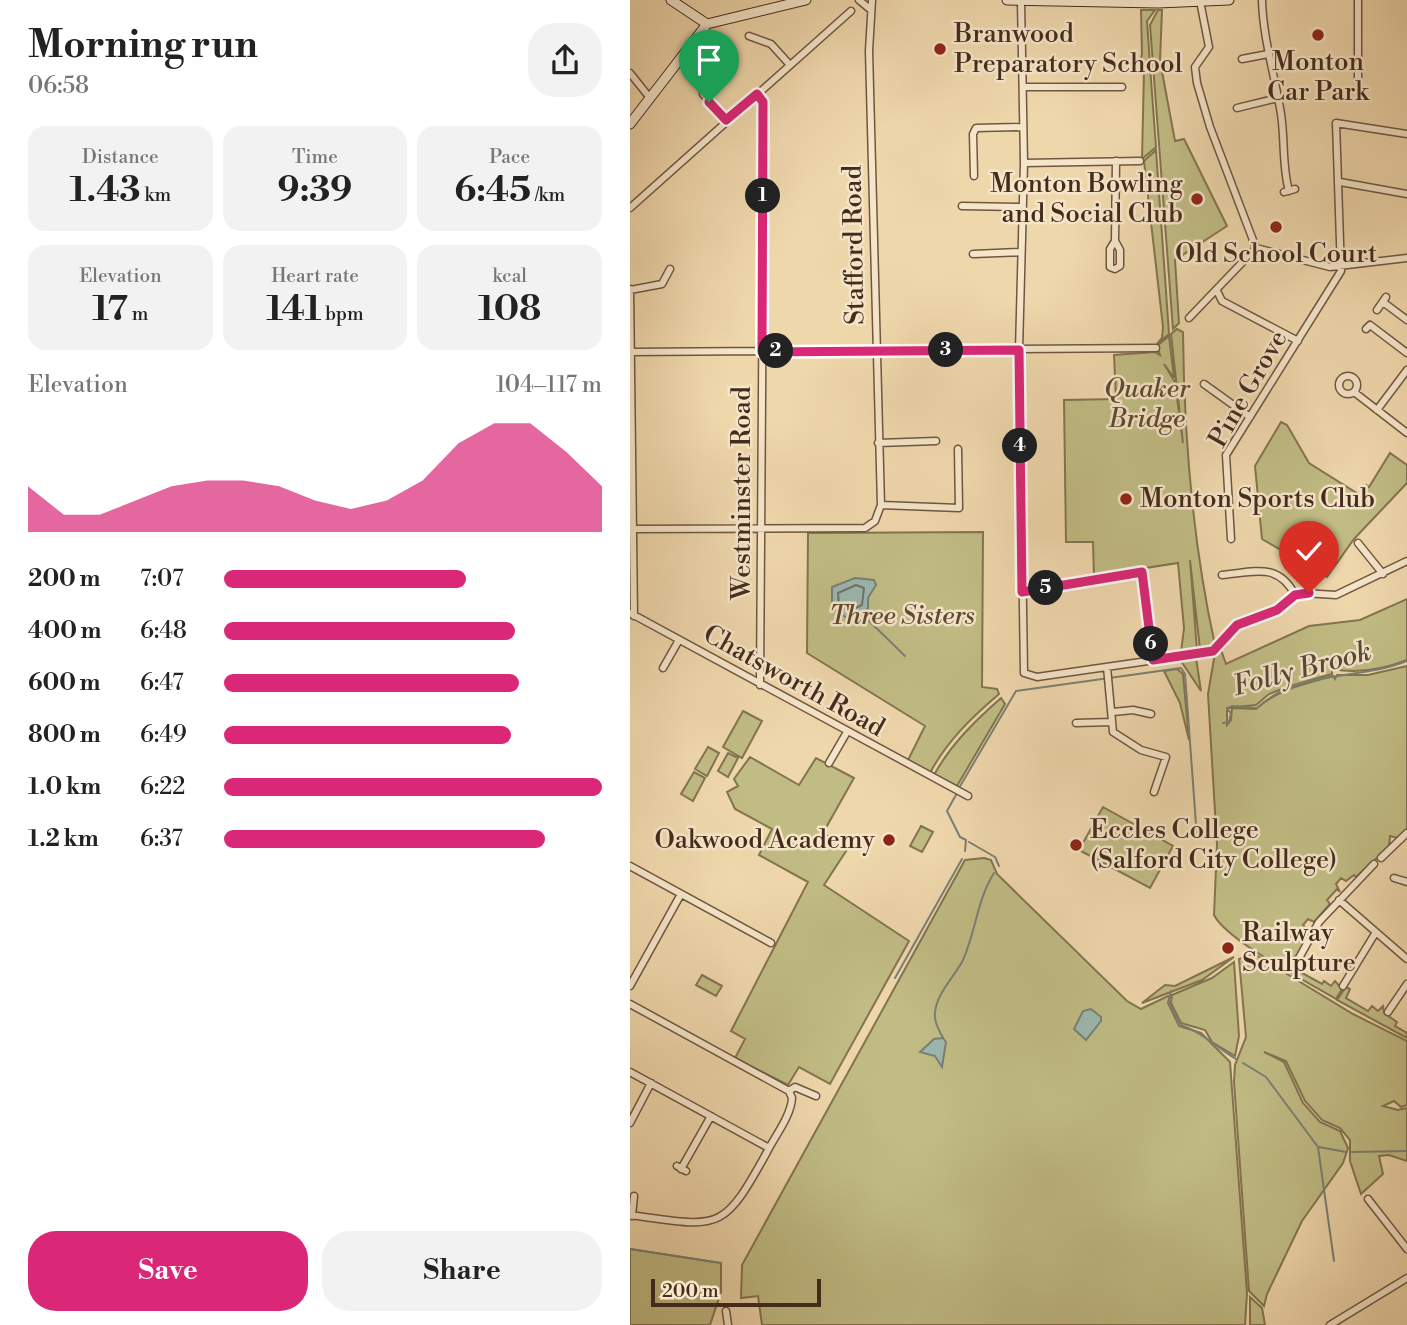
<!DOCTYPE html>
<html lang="en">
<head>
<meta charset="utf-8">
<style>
  :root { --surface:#fff; --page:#f2f2f2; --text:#222; --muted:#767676; --accent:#db2777 }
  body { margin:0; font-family:"Libre Bodoni",serif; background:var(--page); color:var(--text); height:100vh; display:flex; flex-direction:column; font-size:26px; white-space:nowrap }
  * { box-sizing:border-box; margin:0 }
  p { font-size:23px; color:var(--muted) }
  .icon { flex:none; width:38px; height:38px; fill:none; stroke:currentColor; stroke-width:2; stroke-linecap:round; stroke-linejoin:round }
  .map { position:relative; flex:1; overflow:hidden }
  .drawer { display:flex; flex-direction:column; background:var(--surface); width:630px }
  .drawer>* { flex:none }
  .scale { position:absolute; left:21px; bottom:18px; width:170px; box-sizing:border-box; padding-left:7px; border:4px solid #452b1c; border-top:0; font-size:19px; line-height:24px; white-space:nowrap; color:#452b1c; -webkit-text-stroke:5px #f5e5c9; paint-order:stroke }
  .pin { position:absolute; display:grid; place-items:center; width:60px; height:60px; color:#fff; margin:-72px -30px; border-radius:50% 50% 50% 0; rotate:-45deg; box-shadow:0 0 7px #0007 }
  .pin .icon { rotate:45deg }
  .km { position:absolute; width:35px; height:35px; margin:-18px; border-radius:50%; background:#222; color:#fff; font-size:19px; line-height:35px; text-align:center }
  .round { display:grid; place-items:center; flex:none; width:74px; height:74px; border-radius:28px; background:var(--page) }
  .overview { display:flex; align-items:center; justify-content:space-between; height:119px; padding:0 28px }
  h1 { font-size:38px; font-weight:800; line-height:52px }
  .metrics { display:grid; grid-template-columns:repeat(3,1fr); gap:10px; height:119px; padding:7px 28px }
  .metrics div { display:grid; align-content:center; border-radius:18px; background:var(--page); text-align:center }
  .metrics b { font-size:35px; font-weight:800 }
  .metrics small { font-size:19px; font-weight:400 }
  .metrics p { font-size:19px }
  .chart { height:196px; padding:14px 28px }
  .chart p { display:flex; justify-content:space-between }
  .chart svg { width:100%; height:126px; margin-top:7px; fill:var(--accent); opacity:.7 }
  .button { display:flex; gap:14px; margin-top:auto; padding:14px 28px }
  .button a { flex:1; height:80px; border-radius:28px; background:var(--accent); color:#fff; font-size:28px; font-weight:800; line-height:80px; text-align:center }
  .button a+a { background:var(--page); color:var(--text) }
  ul { padding:0 28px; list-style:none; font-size:23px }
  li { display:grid; grid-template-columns:112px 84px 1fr; align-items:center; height:52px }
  li i { height:18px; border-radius:9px; background:var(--accent) }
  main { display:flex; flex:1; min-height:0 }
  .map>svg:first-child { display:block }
</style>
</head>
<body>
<main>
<section class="drawer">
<div class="overview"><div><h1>Morning run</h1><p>06:58</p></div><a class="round"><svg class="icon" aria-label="share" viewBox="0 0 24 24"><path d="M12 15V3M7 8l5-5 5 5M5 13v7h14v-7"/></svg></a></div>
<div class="metrics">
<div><p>Distance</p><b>1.43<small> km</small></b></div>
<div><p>Time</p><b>9:39</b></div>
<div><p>Pace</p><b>6:45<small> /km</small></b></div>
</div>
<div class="metrics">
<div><p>Elevation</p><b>17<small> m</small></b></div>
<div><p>Heart rate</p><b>141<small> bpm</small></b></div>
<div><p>kcal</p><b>108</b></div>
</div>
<div class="chart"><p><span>Elevation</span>104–117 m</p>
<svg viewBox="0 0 160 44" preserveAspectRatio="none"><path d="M0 44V28L10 38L20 38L30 33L40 28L50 26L60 26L70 28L80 33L90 36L100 33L110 26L120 13L130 6L140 6L150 16L160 28V44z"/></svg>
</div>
<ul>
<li><b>200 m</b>7:07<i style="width:64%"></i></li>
<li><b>400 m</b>6:48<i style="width:77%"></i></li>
<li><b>600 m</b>6:47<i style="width:78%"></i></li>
<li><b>800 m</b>6:49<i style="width:76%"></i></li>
<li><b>1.0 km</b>6:22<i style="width:100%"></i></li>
<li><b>1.2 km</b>6:37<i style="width:85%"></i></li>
</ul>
<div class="button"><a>Save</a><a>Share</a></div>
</section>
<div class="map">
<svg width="777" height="1325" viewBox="0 0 777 1325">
  <rect width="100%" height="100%" fill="#efd7ac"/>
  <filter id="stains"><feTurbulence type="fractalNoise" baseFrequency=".00286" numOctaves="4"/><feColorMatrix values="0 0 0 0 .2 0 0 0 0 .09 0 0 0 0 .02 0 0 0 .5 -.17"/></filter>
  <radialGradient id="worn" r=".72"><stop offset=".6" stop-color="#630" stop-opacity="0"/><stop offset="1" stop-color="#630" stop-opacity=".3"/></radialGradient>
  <path fill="#c1bc84" stroke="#837450" stroke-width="2" d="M511,10H525L517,21L520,64L508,71L512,54Z
    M528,10H532L530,61L545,141L554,139L597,226L545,260L549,323L543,329L520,25Z
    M520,66L526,147L512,159L514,70Z
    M526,150L539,334L527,344L532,338L533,327L514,161Z
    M547,329L553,332C554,438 562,541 585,645L570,649L560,560L567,650L551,652L554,628L548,563L464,576L463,542H436L434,400L486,399L484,355L525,352L530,355L527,346L539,336L544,378L534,364L545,382L553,443L541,334Z
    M651,422L657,425L679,463L730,495L736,485L739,487L760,453L777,465V483L724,539L697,577L632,539L625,466Z
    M353,532L352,687L367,689L369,694C342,717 317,741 300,773L278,760L295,726L177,653L178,533Z
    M777,599V660C754,669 727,674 702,669V674L657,687L639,694L626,705L597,708V725L601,720L602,708L626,709C648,689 675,684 703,676L705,679L707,675H738L777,666V830L768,838L760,836L759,847L726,877L724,875L716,881L711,878L706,884L710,892L707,889L697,900L700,904L684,922L678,919L673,925L678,930L674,938L677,940L667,956L663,957L667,961L663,968L692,984L694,981L701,986L705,981L712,989L706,999C678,982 597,941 584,915L587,845L578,694L585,653L591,650L596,664L679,626L730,620Z
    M566,658L571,691L551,661Z
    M547,669L553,674L559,740L550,703L534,671Z
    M371,698L375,704L327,786L304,775C321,744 345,721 371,698Z
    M113,711L132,721L112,758L93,747Z
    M78,747L89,753L77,776L65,769Z
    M98,753L108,758L98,777L88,771Z
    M120,757L169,785L186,758L224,778L193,833L218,848L194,885L279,941L200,1084L169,1067L158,1085L105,1058L115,1039L101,1031L178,882L129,855L142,829L105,809L97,792L108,786L104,779Z
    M64,772L75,778L63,801L51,794Z
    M473,807L543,846L520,888L449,850Z
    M291,826L303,832L292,852L280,846Z
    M354,858L361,860L367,874L497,1001L511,1009L540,995L538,1003L549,1026L571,1033L600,1062L617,1293L615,1325H132L128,1296L111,1298L112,1265L335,860Z
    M624,954L723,1014L777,1041V1105L771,1107L764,1101L753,1106L768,1110L777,1108V1161L759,1155L749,1156L753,1174L731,1194L720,1161V1140L710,1128L692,1120L675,1101L656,1061L634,1052L654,1062L673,1103L690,1122L710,1131L718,1148L713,1163L672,1221L637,1294L634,1306L619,1291L604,1082L605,1065L616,1037L609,959Z
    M604,957L572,980L512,1003L535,985L545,986Z
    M604,962L609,1036L605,1056L582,1042L575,1030L551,1023L541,1003L542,995L582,978Z
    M72,975L92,986L86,996L66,985Z
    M716,987L720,989L716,998L738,1011L742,1006L748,1011L753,1006L754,1013L767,1022L765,1026L777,1033V1038L707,1000Z
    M0,1249L91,1263V1292L80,1325H0Z
    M620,1297L632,1308L635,1325H620Z"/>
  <path fill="#9cb8b1" stroke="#798075" stroke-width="2" d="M225,578L244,580L246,585L238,598V608L233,615L219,619L202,609V587Z
    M461,1009L471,1017V1021L456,1040L444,1029L453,1011Z
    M313,1038L316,1042L312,1067L305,1056L290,1052L304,1039Z"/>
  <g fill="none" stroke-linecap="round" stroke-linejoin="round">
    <path stroke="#707266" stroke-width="2" d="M226,585L234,588L232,605L219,611L209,605L208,593Z"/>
    <path stroke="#798075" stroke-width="2" d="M233,615L275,656
      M593,723L599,722L601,713L597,709L602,706L627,708C668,669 728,681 777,661
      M329,788L386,691L551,668L555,674L567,838
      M327,793L317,811L330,837L336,840L335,851
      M339,842L365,857L369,866
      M265,978L332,859
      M541,991L539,1003L551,1025C572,1032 586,1047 606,1059
      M313,1038C309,1030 304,1022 305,1013C306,994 325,976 333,960C346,931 347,900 364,873
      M613,1063L636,1077L688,1147L704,1261
      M689,1147L716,1152
      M722,1152L777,1151
      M0,1249L91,1263"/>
    <defs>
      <path id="street" d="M229,0L241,10
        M632,0C633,39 645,76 651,114C655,140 652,167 659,191
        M728,0V79
        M391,1L394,163L389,350L394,673L407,677L580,652L592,645L607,625L647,610L665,595L673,593L706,595L777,561
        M570,1L579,47L565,67L567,83L580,127L626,248
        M119,36L141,44L160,65
        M612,59L638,54
        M87,66L73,86V94L96,120
        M0,73L20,98
        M393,87H492
        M127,94L134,108L130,685
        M607,108L648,98
        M394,163L510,161
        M344,176L343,134L346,128L393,127
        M710,182L777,194
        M654,192L665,189
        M332,206L392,207
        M0,208L221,11
        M485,241L480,249V267L485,269L490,266V250L485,241L486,161
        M626,248L700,267L777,258
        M343,254L391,252
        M0,289L4,616
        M0,290L32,284L40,269
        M587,291L592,301L668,341
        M753,302L777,320
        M747,310L756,297
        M559,318L626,248
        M736,329L740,325L777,353
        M0,352L526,348
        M709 385a9 9 0 1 1 18 0a9 9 0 1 1-18 0Z
        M574,384L620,417
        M724,392L777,433
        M747,410L777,370
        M248,443L306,441
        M251,505L329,508L328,449
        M4,529L235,528L245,521L251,505L239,51L242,0
        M601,539L596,455L711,271L706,123L777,134
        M728,543L753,574
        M592,575C624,572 648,562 665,595
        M392,591L512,572L523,660
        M0,613L338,796
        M477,667L483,732L511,750L536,757L524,792
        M33,668L49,640
        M483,712L503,710L521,714
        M446,723L482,722
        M199,763L217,732
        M751,858L777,833
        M0,866L141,943
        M764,878L777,882
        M709,900L777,959
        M669,958L689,922L744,864
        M0,986L51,894
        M713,986L746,932
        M0,1004L159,1091L162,1098C161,1116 145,1136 137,1152C92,1234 90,1227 0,1215
        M758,1012L777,984
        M0,1072L139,1148
        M159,1091L165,1087L186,1096
        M0,1123L21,1083
        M47,1166L56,1171
        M51,1169L81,1116
        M738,1199L777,1249
        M2,1216L4,1196
        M96,1311L98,1325
        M700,1325L777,1278"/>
      <path id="secondary" d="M41,0L77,24
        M377,0L528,3L599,0
        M0,124L77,24L176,0"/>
    </defs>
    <use href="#street" stroke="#705640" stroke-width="9"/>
    <use href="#secondary" stroke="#452b1c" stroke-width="11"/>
    <use href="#street" stroke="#f5e5c9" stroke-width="6"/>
    <use href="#secondary" stroke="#f5e5c9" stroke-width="9"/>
  </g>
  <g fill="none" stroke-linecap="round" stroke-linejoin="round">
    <defs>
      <path id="route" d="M79,102L96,120L127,94L133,102L132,352L389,350L392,592L512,572L523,660L583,651L607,625L647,610L665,595L679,593"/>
    </defs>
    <use href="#route" stroke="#fff" stroke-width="14"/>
    <use href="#route" stroke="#db2777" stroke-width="9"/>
  </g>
  <g fill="#8f2418" stroke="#f5e5c9" stroke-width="2.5">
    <circle cx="688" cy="35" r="7"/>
    <circle cx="310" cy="49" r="7"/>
    <circle cx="567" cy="199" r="7"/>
    <circle cx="646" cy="227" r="7"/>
    <circle cx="496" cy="499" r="7"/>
    <circle cx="259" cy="840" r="7"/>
    <circle cx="446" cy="845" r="7"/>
    <circle cx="598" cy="948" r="7"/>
  </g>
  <g text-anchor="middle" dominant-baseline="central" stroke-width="5" stroke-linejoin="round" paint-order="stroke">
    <g font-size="26" fill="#452b1c" stroke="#f5e5c9" text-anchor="start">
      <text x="324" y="34">Branwood<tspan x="324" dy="30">Preparatory School</tspan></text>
      <text x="688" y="62" text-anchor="middle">Monton<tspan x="688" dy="30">Car Park</tspan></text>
      <text x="553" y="184" text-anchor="end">Monton Bowling<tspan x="553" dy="30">and Social Club</tspan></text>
      <text x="646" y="254" text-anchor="middle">Old School Court</text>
      <text x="510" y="499">Monton Sports Club</text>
      <text x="460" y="830">Eccles College<tspan x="460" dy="30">(Salford City College)</tspan></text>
      <text x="245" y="840" text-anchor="end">Oakwood Academy</text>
      <text x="612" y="933">Railway<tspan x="612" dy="30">Sculpture</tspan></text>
    </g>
    <g font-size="26" fill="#452b1c" stroke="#f5e5c9">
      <text transform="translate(224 245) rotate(-91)">Stafford Road</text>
      <text transform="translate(618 389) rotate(-60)">Pine Grove</text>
      <text transform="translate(112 493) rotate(-90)">Westminster Road</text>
      <text transform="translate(164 681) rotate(29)">Chatsworth Road</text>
    </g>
    <g font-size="26" font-style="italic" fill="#5e4831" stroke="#f5e5c9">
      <text x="517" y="389">Quaker<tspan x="517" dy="30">Bridge</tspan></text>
      <text x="272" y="616">Three Sisters</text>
    </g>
    <g font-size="28" font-style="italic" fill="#56473a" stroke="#f5e5c9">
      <text transform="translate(672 669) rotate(-15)">Folly Brook</text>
    </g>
  </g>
  <rect width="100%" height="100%" filter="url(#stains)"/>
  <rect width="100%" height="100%" fill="url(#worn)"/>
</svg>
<div class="scale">200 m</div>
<div class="pin" style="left:79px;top:102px;background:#1e9e55"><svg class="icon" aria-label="arrive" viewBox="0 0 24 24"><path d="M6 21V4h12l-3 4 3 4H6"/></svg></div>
<div class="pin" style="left:679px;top:593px;background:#d93025"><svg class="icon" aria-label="check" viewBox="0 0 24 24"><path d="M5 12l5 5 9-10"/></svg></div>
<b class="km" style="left:133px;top:196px">1</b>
<b class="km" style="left:146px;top:351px">2</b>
<b class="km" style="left:316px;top:350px">3</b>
<b class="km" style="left:390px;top:446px">4</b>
<b class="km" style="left:416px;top:588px">5</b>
<b class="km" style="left:521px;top:644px">6</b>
</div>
</main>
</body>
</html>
